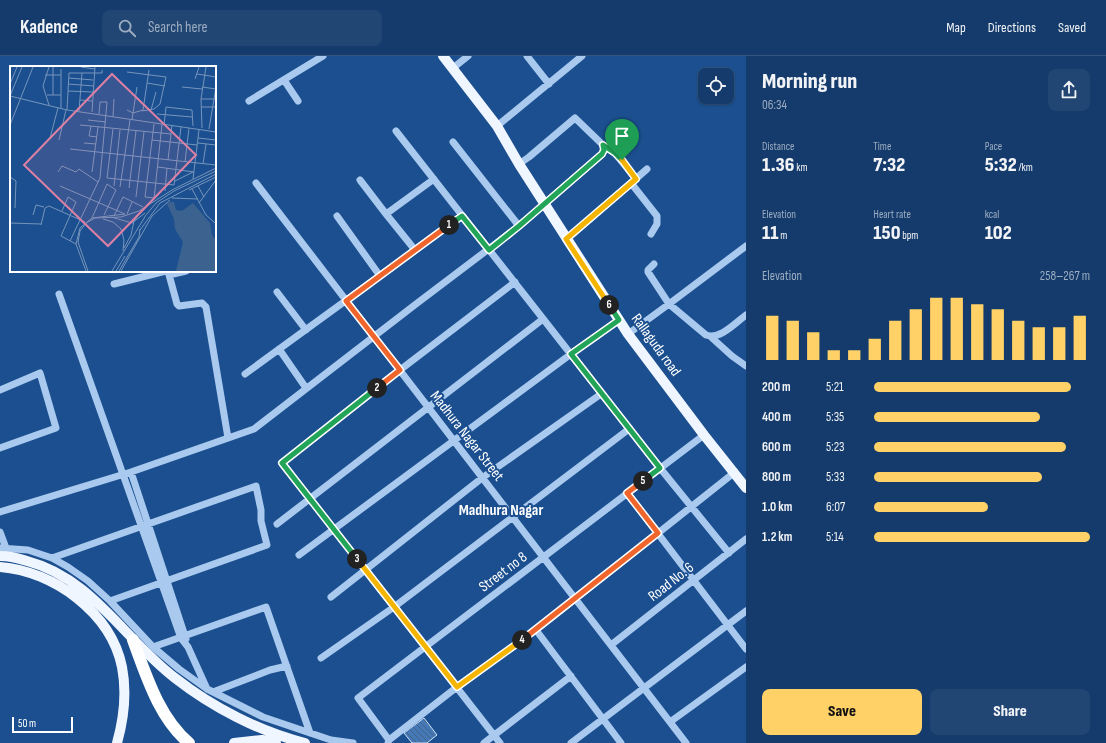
<!DOCTYPE html>
<html lang="en">
<head>
<meta charset="utf-8">
<style>
  :root { --surface:#143b6b; --page:#214673; --text:#f1f3f6; --muted:#9dadc1; --line:#33557e; --accent:#ffd166 }
  body { margin:0; font-family:"Sofia Sans Condensed",sans-serif; background:var(--page); color:var(--text); height:100vh; display:flex; flex-direction:column; font-size:15px; white-space:nowrap }
  * { box-sizing:border-box; margin:0 }
  p { font-size:13px; color:var(--muted) }
  .icon { flex:none; width:22px; height:22px; fill:none; stroke:currentColor; stroke-width:2; stroke-linecap:round; stroke-linejoin:round }
  .map { position:relative; flex:1; overflow:hidden }
  .panel { display:flex; flex-direction:column; background:var(--surface); width:360px }
  .panel>* { flex:none }
  .buttons { position:absolute; left:698px; top:12px; display:grid; gap:8px }
  .buttons a { display:grid; place-items:center; width:36px; height:36px; border-radius:8px; background:var(--surface); box-shadow:0 1px 3px #0004,0 0 0 1px var(--line); font-size:20px }
  .scale { position:absolute; left:12px; bottom:10px; width:61px; box-sizing:border-box; padding-left:4px; border:2px solid #fff; border-top:0; font-size:11px; line-height:14px; white-space:nowrap; color:#fff; -webkit-text-stroke:3px #1b4f8f; paint-order:stroke }
  .pin { position:absolute; display:grid; place-items:center; width:34px; height:34px; color:#fff; margin:-41px -17px; border-radius:50% 50% 50% 0; rotate:-45deg; box-shadow:0 0 4px #0007 }
  .pin .icon { rotate:45deg }
  .km { position:absolute; width:20px; height:20px; margin:-10px; border-radius:50%; background:#222; color:#fff; font-size:11px; line-height:20px; text-align:center }
  .round { display:grid; place-items:center; flex:none; width:42px; height:42px; border-radius:8px; background:var(--page) }
  .summary { display:flex; align-items:center; justify-content:space-between; height:68px; padding:0 16px }
  h1 { font-size:22px; font-weight:800; line-height:30px }
  .figures { display:grid; grid-template-columns:repeat(3,1fr); gap:6px; height:68px; padding:4px 16px }
  .figures div { display:grid; align-content:center }
  .figures b { font-size:20px; font-weight:800 }
  .figures small { font-size:11px; font-weight:400 }
  .figures p { font-size:11px }
  .chart { height:112px; padding:8px 16px }
  .chart p { display:flex; justify-content:space-between }
  .chart svg { width:100%; height:72px; margin-top:4px; stroke:var(--accent); stroke-width:6 }
  .cta { display:flex; gap:8px; margin-top:auto; padding:8px 16px }
  .cta a { flex:1; height:46px; border-radius:8px; background:var(--accent); color:#111; font-size:16px; font-weight:800; line-height:46px; text-align:center }
  .cta a+a { background:var(--page); color:var(--text) }
  ul { padding:0 16px; list-style:none; font-size:13px }
  li { display:grid; grid-template-columns:64px 48px 1fr; align-items:center; height:30px }
  li i { height:10px; border-radius:5px; background:var(--accent) }
  header { display:flex; align-items:center; gap:24px; box-sizing:border-box; height:56px; padding:0 20px; background:var(--surface); border-bottom:1px solid var(--line) }
  header strong { font-size:19px }
  nav { display:flex; gap:22px; margin-inline-start:auto; font-size:14px }
  .search { width:280px; height:36px; background:var(--page); display:flex; align-items:center; gap:10px; box-sizing:border-box; padding:0 14px; border-radius:8px; color:var(--muted); font-size:15px }
  main { display:flex; flex:1; min-height:0 }
  .map>svg:first-child { display:block }
</style>
</head>
<body>
<header>
<strong>Kadence</strong>
<div class="search"><svg class="icon" aria-label="search" viewBox="0 0 24 24"><circle cx="10" cy="10" r="6"/><path d="M15 15l6 6"/></svg>Search here</div>
<nav><a>Map</a><a>Directions</a><a>Saved</a></nav>
</header>
<main>
<div class="map">
<svg width="746" height="687" viewBox="0 0 746 687">
  <defs>
    <pattern id="building-back-hatch" width="6" height="6" patternUnits="userSpaceOnUse"><rect width="6" height="6" fill="#4478b7"/><path d="M-1 5l2 2M0 0l6 6M5-1l2 2" fill="none" stroke="#486282"/></pattern>
  </defs>
  <rect width="100%" height="100%" fill="#1b4f8f"/>
  <path fill="url(#building-back-hatch)" stroke="#cfe3fa" d="M424,662L437,679L427,687H412L404,677Z"/>
  <g fill="none" stroke-linecap="round" stroke-linejoin="round">
    <path stroke="#a9c9ee" stroke-width="7" d="M527,0L549,28
      M453,12L468,0
      M284,24L298,45
      M249,45L323,0
      M497,70L582,0
      M396,75L660,412L729,497
      M453,86L519,170
      M603,89L615,97L636,123
      M360,124L386,158
      M256,127L686,687
      M631,127L657,160V168L651,178
      M337,160L380,220
      M567,183L647,113
      M415,194L386,158L434,123
      M654,208L648,214V216L669,248L746,190
      M168,215L177,248L179,250L202,247L206,251L228,382
      M169,219L186,215
      M114,228L166,215
      M277,236L306,274
      M59,238L181,582L188,591L207,633
      M628,278L669,248L706,279C720,284 735,267 746,259
      M711,281L732,300L746,310
      M279,293L306,332
      M245,318L462,160
      M0,334L40,317L56,372L0,392
      M131,416L186,583
      M627,437L746,593
      M0,456L131,416L254,373L416,248L519,170L602,98L604,94L603,89L575,62L529,101L519,108
      M277,468L543,263
      M0,476L6,492
      M0,492L28,494L52,502L68,511L88,525L110,545L153,591L179,613L207,633L263,661L331,684L353,687
      M299,499L571,298L619,264
      M52,502L256,430L261,454V465L267,489L110,545
      M331,541L482,422L601,338
      M536,574L621,687
      M611,589L746,483
      M153,591L266,551L310,677
      M321,602L394,551L629,373
      M213,636L270,614L287,610
      M670,666L746,611
      M389,684L358,642L704,379
      M388,687L389,684L457,631L536,574L735,416
      M484,687L571,620
      M500,687L282,407L400,314L515,226
      M571,687L746,555"/>
    <path stroke="#f0f6ff" stroke-width="10" d="M443,0L497,70L519,108L628,278L704,379L746,432
      M0,500C9,500 18,502 27,505C92,522 124,583 175,622C212,651 260,676 305,687
      M0,511C54,515 111,557 122,611C127,637 124,662 117,687
      M234,687L262,684L276,687"/>
    <path stroke="#fff" stroke-width="12" d="M133,584C146,619 159,662 189,687"/>
  </g>
  <g fill="none" stroke-linecap="round" stroke-linejoin="round">
    <defs>
      <path id="split-1" d="M449,169L462,160L489,194L519,170L602,98L604,94L603,89L615,97L622,104"/>
      <path id="split-2" d="M377,332L400,314L346,245L449,169"/>
      <path id="split-3" d="M357,503L282,407L377,332"/>
      <path id="split-4" d="M357,503L457,631L522,584"/>
      <path id="split-5" d="M522,584L658,477L627,437L643,425"/>
      <path id="split-6" d="M609,249L619,264L571,298L660,412L643,425"/>
      <path id="split-7" d="M609,249L566,183L636,123L622,104"/>
    </defs>
    <use href="#split-1" stroke="#fff" stroke-width="8"/>
    <use href="#split-2" stroke="#fff" stroke-width="8"/>
    <use href="#split-3" stroke="#fff" stroke-width="8"/>
    <use href="#split-4" stroke="#fff" stroke-width="8"/>
    <use href="#split-5" stroke="#fff" stroke-width="8"/>
    <use href="#split-6" stroke="#fff" stroke-width="8"/>
    <use href="#split-7" stroke="#fff" stroke-width="8"/>
    <use href="#split-1" stroke="#22a559" stroke-width="5"/>
    <use href="#split-2" stroke="#f0652b" stroke-width="5"/>
    <use href="#split-3" stroke="#22a559" stroke-width="5"/>
    <use href="#split-4" stroke="#f5b400" stroke-width="5"/>
    <use href="#split-5" stroke="#f0652b" stroke-width="5"/>
    <use href="#split-6" stroke="#22a559" stroke-width="5"/>
    <use href="#split-7" stroke="#f5b400" stroke-width="5"/>
  </g>
  <g text-anchor="middle" dominant-baseline="central" stroke-width="4" stroke-linejoin="round" paint-order="stroke">
    <g font-size="15" fill="#fff" stroke="#1b4f8f">
      <text transform="translate(656 289) rotate(54)">Rallaguda road</text>
      <text transform="translate(467 380) rotate(52)">Madhura Nagar Street</text>
      <text transform="translate(503 516) rotate(-37)">Street no 8</text>
      <text transform="translate(671 526) rotate(-38)">Road No. 6</text>
    </g>
    <g font-size="16" font-weight="bold" fill="#fff" stroke="#1b4f8f">
      <text x="501" y="454">Madhura Nagar</text>
    </g>
  </g>
  <g transform="translate(10 10)">
    <rect width="206" height="206" fill="#1b4f8f"/>
    <path d="M159,136H164L166,144L172,145L183,137L200,157L202,169L206,174V205H166L173,176L165,163L164,153L157,138Z" fill="#3c6290"/>
    <path fill="none" stroke="#7695bc" stroke-width="1" d="M71,1L85,3M117,6L156,11L150,38L144,43L132,45M187,8L206,11M35,9H51M59,12L83,14M185,13L189,1M137,17L155,20M0,18L7,1M58,18L84,20M172,21L192,23M192,21L206,23M58,25L83,26M37,29H51M43,29V1M0,30L57,44L206,66M0,30L12,1M191,33H206M70,34L82,35M39,39L33,20L39,1M191,41H206M51,42V3M57,44L59,7H92V4M117,44L123,47L127,21M141,44L146,26M69,45L72,7M82,46L85,1M147,48L182,51M103,51L104,33M78,54L96,56M122,54L123,47L133,44L139,4M144,58L135,131L144,132M0,59L23,1M70,59L161,68M154,59L156,41L182,44L183,60M81,60L79,70L87,71M192,62L191,33L196,1M103,63L97,112L164,119M199,63L206,21M40,72L48,42M188,72L206,74M49,74L56,44M142,74L187,79M74,77L86,78M188,77L206,79M60,83L206,99M158,94L162,59M175,96L179,62M193,98L196,78M148,101L184,106M48,106L52,100L66,106L69,103L88,116M82,106L88,61M0,111L6,115L5,142M183,113L189,64M165,115L183,106M164,119L171,61M50,120L115,148M104,120L110,64M188,120L194,131M110,121L120,54M119,122L126,65M182,123L196,149L205,157M179,124L206,111M155,125L157,102M126,131L134,66M162,132L188,133M144,133L152,58M189,137L206,114M52,145L58,131L66,136L51,170L66,178M117,148L122,136M23,149L26,139L34,141M104,150L113,131L133,141M101,151L122,157L135,147M82,152L97,118L106,124L94,149M93,153L103,156L111,163L114,174L113,185M0,157L31,158M31,159L35,142L39,140L75,156M130,164L150,137L206,108M60,175L90,112L97,36H90L89,48M114,182L121,169L124,155L131,146M76,205L66,178L70,162L82,152L115,148M78,205L68,176L70,165L76,157L85,152L111,151L129,145L162,124L206,102M102,205L136,149L146,137L164,125L206,105M106,205L115,190M109,205L129,171L130,163M111,205L142,150L160,134"/>
    <path fill="#dd80a5" fill-opacity="0.15" stroke="#dd80a5" stroke-width="2" d="M102,8L186,89L98,180L14,99Z"/>
    <rect width="206" height="206" fill="none" stroke="#fff" stroke-width="2"/>
  </g>
</svg>
<div class="buttons">
<a><svg class="icon" aria-label="locate" viewBox="0 0 24 24"><circle cx="12" cy="12" r="6"/><path d="M12 2v4M12 18v4M2 12h4M18 12h4"/></svg></a>
</div>
<div class="scale">50 m</div>
<div class="pin" style="left:622px;top:104px;background:#1e9e55"><svg class="icon" aria-label="arrive" viewBox="0 0 24 24"><path d="M6 21V4h12l-3 4 3 4H6"/></svg></div>
<b class="km" style="left:449px;top:169px">1</b>
<b class="km" style="left:377px;top:332px">2</b>
<b class="km" style="left:357px;top:503px">3</b>
<b class="km" style="left:522px;top:584px">4</b>
<b class="km" style="left:643px;top:425px">5</b>
<b class="km" style="left:609px;top:249px">6</b>
</div>
<section class="panel">
<div class="summary"><div><h1>Morning run</h1><p>06:34</p></div><a class="round"><svg class="icon" aria-label="share" viewBox="0 0 24 24"><path d="M12 15V3M7 8l5-5 5 5M5 13v7h14v-7"/></svg></a></div>
<div class="figures">
<div><p>Distance</p><b>1.36<small> km</small></b></div>
<div><p>Time</p><b>7:32</b></div>
<div><p>Pace</p><b>5:32<small> /km</small></b></div>
</div>
<div class="figures">
<div><p>Elevation</p><b>11<small> m</small></b></div>
<div><p>Heart rate</p><b>150<small> bpm</small></b></div>
<div><p>kcal</p><b>102</b></div>
</div>
<div class="chart"><p><span>Elevation</span>258–267 m</p>
<svg viewBox="0 0 160 44" preserveAspectRatio="none"><path d="M5 44V17M15 44V20M25 44V27M35 44V38M45 44V38M55 44V31M65 44V20M75 44V13M85 44V6M95 44V6M105 44V10M115 44V13M125 44V20M135 44V24M145 44V24M155 44V17"/></svg>
</div>
<ul>
<li><b>200 m</b>5:21<i style="width:91%"></i></li>
<li><b>400 m</b>5:35<i style="width:77%"></i></li>
<li><b>600 m</b>5:23<i style="width:89%"></i></li>
<li><b>800 m</b>5:33<i style="width:78%"></i></li>
<li><b>1.0 km</b>6:07<i style="width:53%"></i></li>
<li><b>1.2 km</b>5:14<i style="width:100%"></i></li>
</ul>
<div class="cta"><a>Save</a><a>Share</a></div>
</section>
</main>
</body>
</html>
